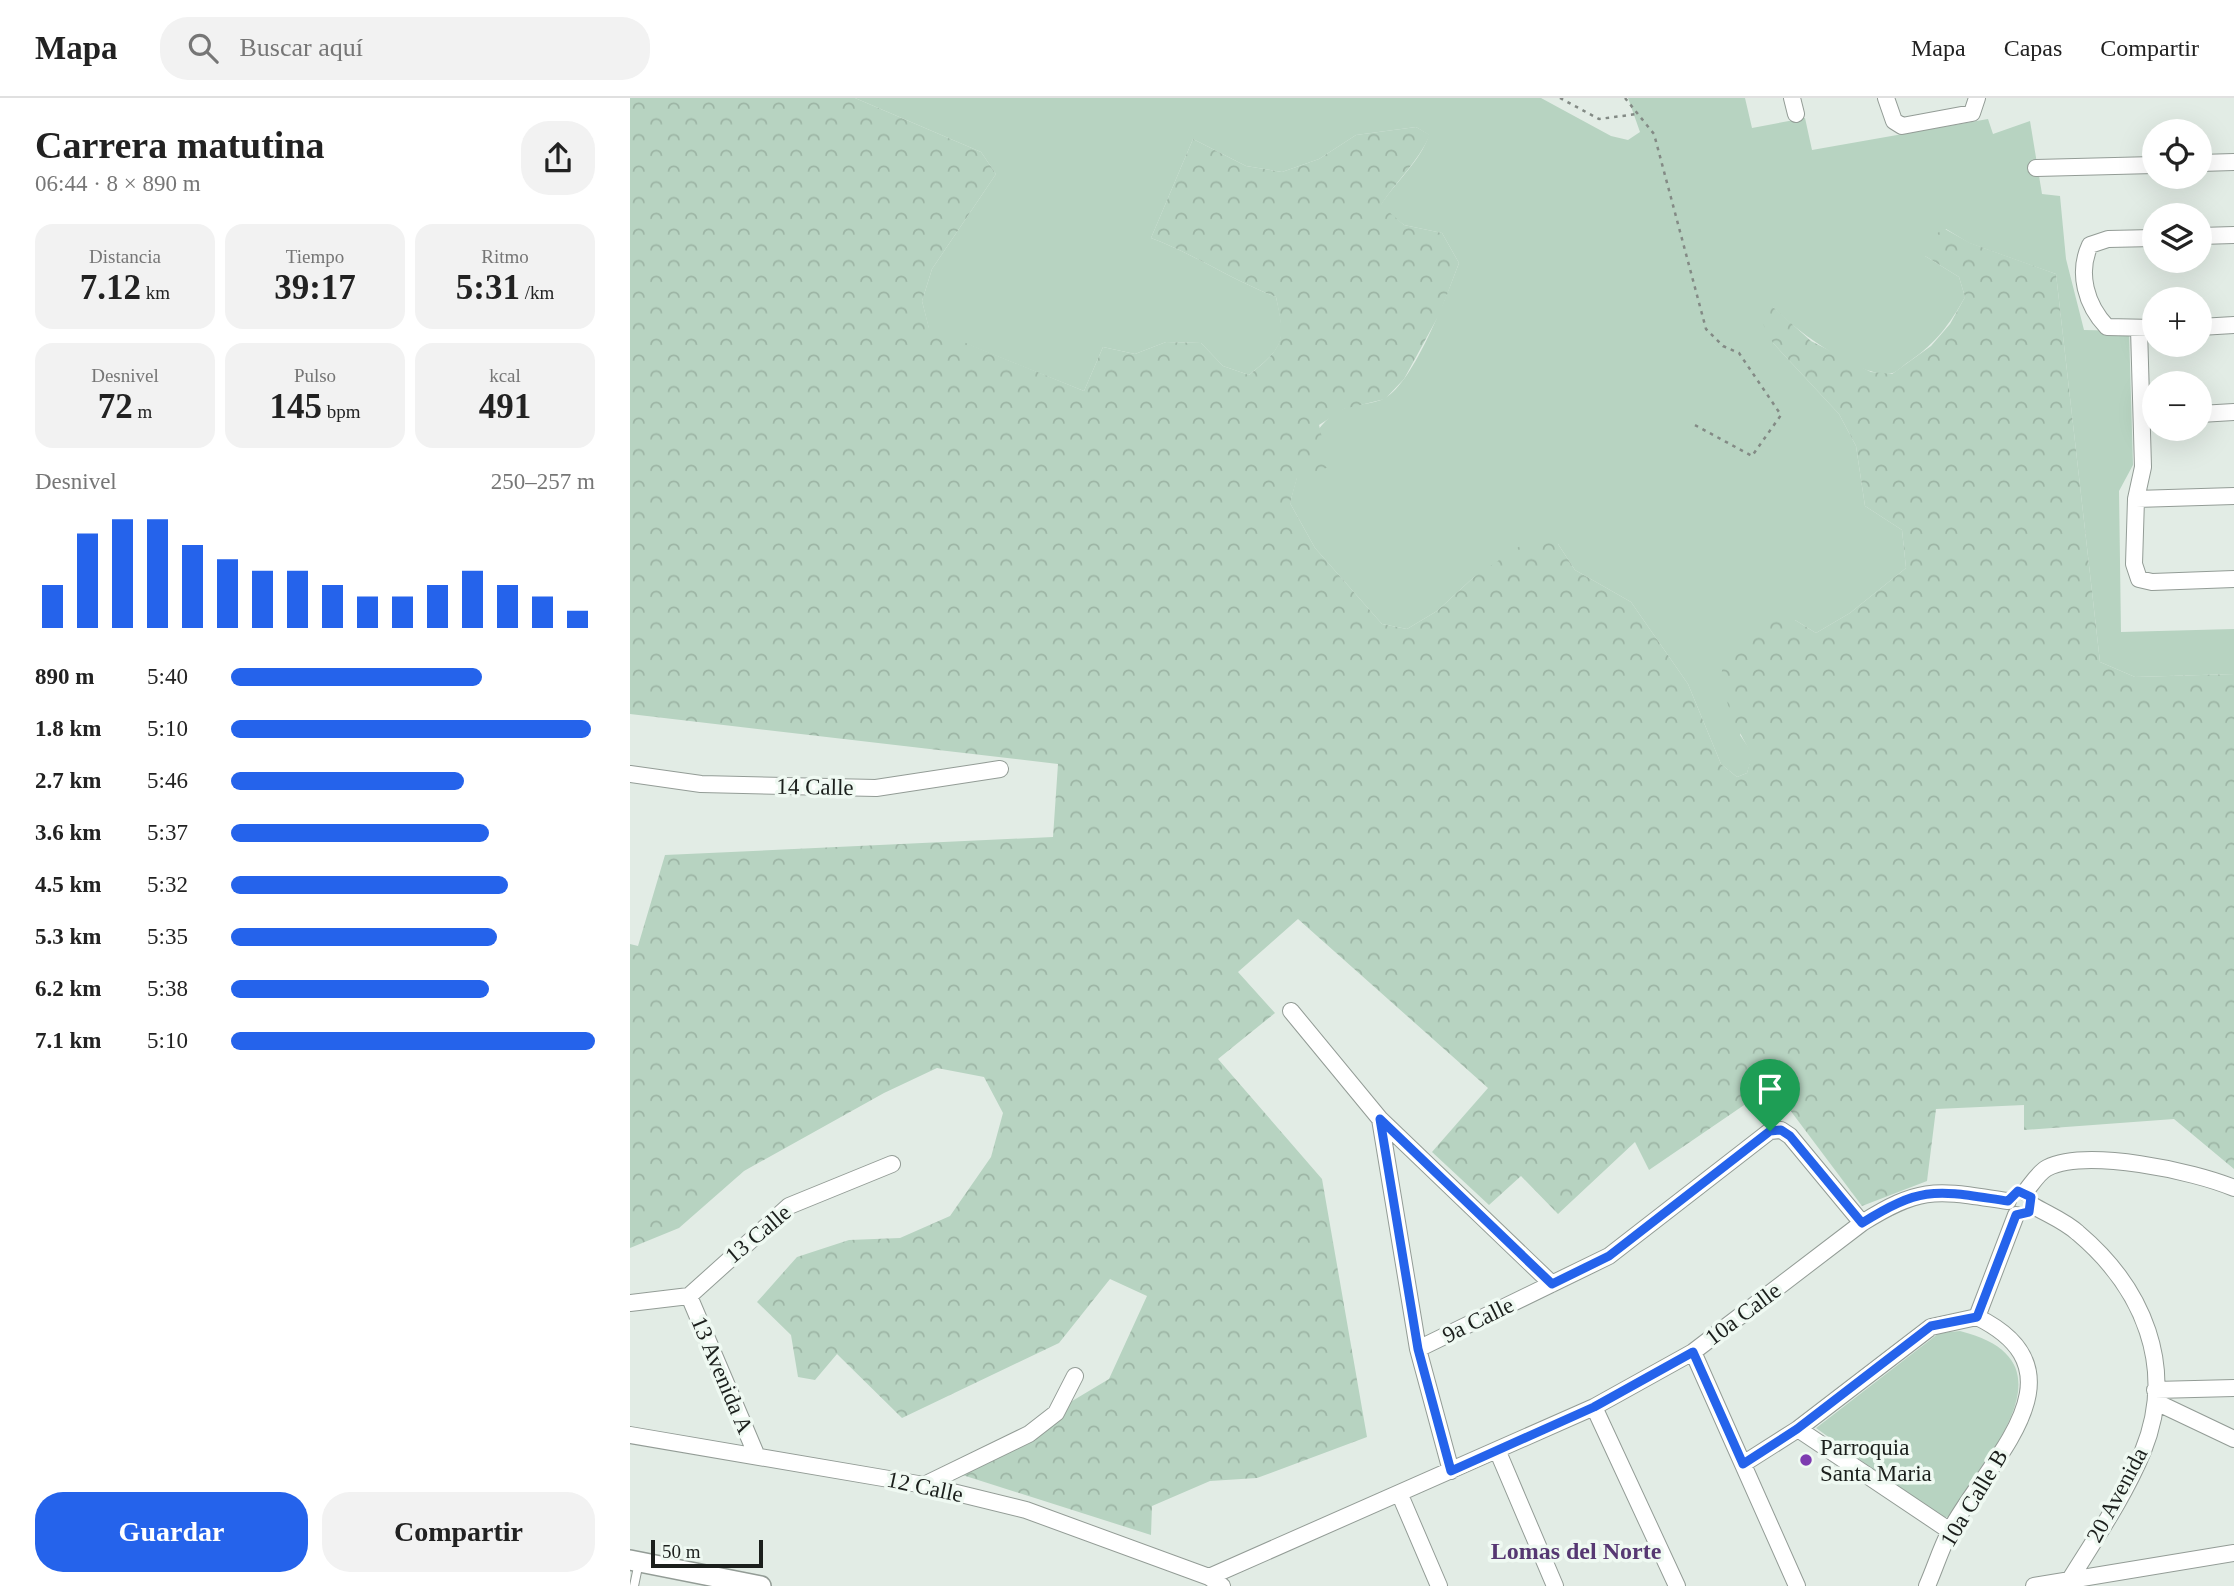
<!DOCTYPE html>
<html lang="es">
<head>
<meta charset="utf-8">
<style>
  :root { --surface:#fff; --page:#f2f2f2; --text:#222; --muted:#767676; --line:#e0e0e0; --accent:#2563eb }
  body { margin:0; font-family:Georgia,serif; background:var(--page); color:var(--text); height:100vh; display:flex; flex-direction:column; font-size:26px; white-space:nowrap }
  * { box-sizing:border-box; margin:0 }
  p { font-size:23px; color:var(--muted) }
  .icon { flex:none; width:38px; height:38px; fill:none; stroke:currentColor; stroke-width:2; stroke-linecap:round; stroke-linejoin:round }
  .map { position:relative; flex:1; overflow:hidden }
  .side { display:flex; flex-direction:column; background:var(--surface); width:630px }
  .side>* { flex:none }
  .tools { position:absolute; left:1512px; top:21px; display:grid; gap:14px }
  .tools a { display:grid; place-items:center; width:70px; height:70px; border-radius:50%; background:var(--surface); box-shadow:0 7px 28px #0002; font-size:35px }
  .scale { position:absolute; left:21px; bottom:18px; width:112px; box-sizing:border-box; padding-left:7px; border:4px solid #1b1f1c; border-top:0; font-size:19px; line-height:24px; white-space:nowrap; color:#1b1f1c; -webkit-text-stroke:5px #eff9f2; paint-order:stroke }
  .pin { position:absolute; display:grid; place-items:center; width:60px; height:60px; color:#fff; margin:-72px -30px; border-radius:50% 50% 50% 0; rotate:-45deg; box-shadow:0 0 7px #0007 }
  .pin .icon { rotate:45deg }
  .round { display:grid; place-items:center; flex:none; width:74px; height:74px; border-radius:28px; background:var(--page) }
  .summary { display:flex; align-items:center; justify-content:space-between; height:119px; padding:0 35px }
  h1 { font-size:38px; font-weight:700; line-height:52px }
  .stats { display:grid; grid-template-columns:repeat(3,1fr); gap:10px; height:119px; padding:7px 35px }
  .stats div { display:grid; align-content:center; border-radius:18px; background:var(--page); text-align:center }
  .stats b { font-size:35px; font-weight:700 }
  .stats small { font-size:19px; font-weight:400 }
  .stats p { font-size:19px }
  .chart { height:196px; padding:14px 35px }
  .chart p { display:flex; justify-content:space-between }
  .chart svg { width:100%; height:126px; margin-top:7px; stroke:var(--accent); stroke-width:6 }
  .primary-button { display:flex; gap:14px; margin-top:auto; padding:14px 35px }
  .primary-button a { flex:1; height:80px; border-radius:28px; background:var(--accent); color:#fff; font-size:28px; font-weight:700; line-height:80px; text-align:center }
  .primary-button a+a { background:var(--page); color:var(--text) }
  ul { padding:0 35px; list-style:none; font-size:23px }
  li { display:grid; grid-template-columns:112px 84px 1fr; align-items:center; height:52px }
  li i { height:18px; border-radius:9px; background:var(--accent) }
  header { display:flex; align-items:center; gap:42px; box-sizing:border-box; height:98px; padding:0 35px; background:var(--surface); border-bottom:2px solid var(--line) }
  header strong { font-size:33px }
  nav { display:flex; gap:38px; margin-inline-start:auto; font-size:24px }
  .search { width:490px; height:63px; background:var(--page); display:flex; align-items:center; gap:18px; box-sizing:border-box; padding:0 24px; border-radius:28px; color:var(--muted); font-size:26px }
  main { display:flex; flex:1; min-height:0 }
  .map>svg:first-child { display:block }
</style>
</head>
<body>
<header>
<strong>Mapa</strong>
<div class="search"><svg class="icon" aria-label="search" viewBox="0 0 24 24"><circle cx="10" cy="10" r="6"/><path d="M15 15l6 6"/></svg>Buscar aquí</div>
<nav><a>Mapa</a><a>Capas</a><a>Compartir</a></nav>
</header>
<main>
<section class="side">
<div class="summary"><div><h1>Carrera matutina</h1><p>06:44 · 8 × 890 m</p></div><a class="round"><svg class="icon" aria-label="share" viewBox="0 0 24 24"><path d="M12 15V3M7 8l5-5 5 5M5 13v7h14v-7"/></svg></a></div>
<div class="stats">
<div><p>Distancia</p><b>7.12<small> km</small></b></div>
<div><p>Tiempo</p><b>39:17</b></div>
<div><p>Ritmo</p><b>5:31<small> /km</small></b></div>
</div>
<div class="stats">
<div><p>Desnivel</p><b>72<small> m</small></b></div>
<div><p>Pulso</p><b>145<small> bpm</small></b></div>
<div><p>kcal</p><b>491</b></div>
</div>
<div class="chart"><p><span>Desnivel</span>250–257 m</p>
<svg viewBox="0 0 160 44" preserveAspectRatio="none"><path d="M5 44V29M15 44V11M25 44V6M35 44V6M45 44V15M55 44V20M65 44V24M75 44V24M85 44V29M95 44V33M105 44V33M115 44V29M125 44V24M135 44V29M145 44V33M155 44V38"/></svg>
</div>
<ul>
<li><b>890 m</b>5:40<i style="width:69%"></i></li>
<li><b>1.8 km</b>5:10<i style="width:99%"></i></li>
<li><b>2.7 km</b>5:46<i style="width:64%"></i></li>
<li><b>3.6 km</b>5:37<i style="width:71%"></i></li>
<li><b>4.5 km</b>5:32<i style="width:76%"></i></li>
<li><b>5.3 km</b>5:35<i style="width:73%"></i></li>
<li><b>6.2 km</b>5:38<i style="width:71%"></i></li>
<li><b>7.1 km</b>5:10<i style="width:100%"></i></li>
</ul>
<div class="primary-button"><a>Guardar</a><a>Compartir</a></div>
</section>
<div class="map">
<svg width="1604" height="1488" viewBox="0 0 1604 1488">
  <defs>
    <pattern id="forest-crowns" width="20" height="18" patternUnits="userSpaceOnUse" patternTransform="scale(1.75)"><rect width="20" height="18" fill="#b7d3c1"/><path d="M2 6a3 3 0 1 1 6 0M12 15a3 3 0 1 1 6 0" fill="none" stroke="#9db5a5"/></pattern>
  </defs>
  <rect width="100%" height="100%" fill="#e2ece5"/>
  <path fill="#b7d3c1" d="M225,0H911L981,38L998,42L1010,34L998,0H1115L1122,30L1175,20L1182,52L1358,21L1363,36L1400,23L1412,96L1430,98L1436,161L1454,232L1499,233L1503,367L1489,393L1491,534L1604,531V576L1505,579L1470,564L1426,176L1339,145L1316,131L1295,158L1329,179L1335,199C1320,226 1306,245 1280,263C1275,266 1268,273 1263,275C1234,284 1162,230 1143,209V245L1209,316L1226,348L1235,408L1272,432L1276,470L1220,515L1186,535L1165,522L1110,637L1123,656L1117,675L1107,679L1091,666L1058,586L1001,504L945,472L928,446L844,479L807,513L777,531L752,526L685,450L660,405C669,372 679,326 713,311C726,305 743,307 755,300C784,284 817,197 829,165L812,135L774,127L750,108C766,83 790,64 799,37L786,29L726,37L689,61L652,74L616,68L563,41L521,140C564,156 602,182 646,199C656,243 655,248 619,277L593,268L571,245L536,244L505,256L473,249L454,293L299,231L292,203L302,171L366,76L351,54Z
    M1330,1233C1449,1263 1355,1356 1322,1417L1312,1421L1186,1330L1309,1235Z"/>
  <path fill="url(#forest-crowns)" d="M0,0H225L351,54L366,76L302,171L292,203L299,230L454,293L473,249L505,256L536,244L571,245L593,268L619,277C655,248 655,243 646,199C602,182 564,156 521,140L563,41L616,68L652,74L689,61L726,37L786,29L800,37C788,64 766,83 751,107L774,127L812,135L829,165L810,215L774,281L755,301L714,311L689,327L699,369L667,380L660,405L685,450L752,526L777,531L807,513L844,479L905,438L928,446L945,472L1001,504L1058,586L1091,666L1107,679L1117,675L1122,656C1110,638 1084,586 1094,565C1103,545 1117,534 1134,520L1165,522L1186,535L1220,515L1276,470L1272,432L1235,408L1226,348L1209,316L1143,245L1131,222L1134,207L1143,209L1181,243L1241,274L1262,276L1301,248L1320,226L1335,199L1329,179L1295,158L1294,142L1315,131L1340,145L1426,176L1470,564L1505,579L1604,576V1071L1544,1021L1394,1032V1007L1306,1011L1297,1083L1232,1108L1142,988L1019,1072L1005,1044L928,1116L891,1078L859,1107L802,1054L858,990L668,821L608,874L645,915L588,961L692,1081L737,1339L627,1380L580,1383L522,1408L521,1437L323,1374L479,1281L517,1198L480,1181L429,1245L272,1320L207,1256L185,1282L168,1279L161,1237L127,1204L167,1159L219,1142L270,1140L320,1118L361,1059L373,1015L354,979L307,970L254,995L114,1073L49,1130L0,1150V846L8,848L35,757L423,739L428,666L0,616Z"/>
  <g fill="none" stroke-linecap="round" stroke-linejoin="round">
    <defs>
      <path id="service" d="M4,1488L9,1464"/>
      <path id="minor" d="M1162,0L1166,16
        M1256,0L1264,23L1272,28L1342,15L1347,0
        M1570,65L1604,64
        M1406,70L1524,67
        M1570,138L1604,137
        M1524,140L1478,141L1460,147C1447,175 1456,207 1477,229L1524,230
        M1570,229L1604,227
        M1509,231L1513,369L1506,401L1504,466L1509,481L1522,484L1604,481
        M1570,316L1604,314
        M1506,401L1604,398
        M0,676L71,686L246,690L370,671
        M661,913L750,1021L788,1251L821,1373
        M750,1021L922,1186
        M1395,1094C1401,1087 1409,1074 1417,1070C1456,1050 1564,1073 1604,1090
        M1402,1107C1417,1116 1435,1123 1448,1135C1513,1190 1547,1269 1513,1353C1494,1399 1465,1441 1439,1483
        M59,1198L126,1356
        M0,1205L59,1198L159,1108L262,1066
        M1347,1219L1386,1117
        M788,1251L979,1158L1140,1033L1151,1032L1160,1038L1232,1125
        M1063,1254L1167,1488
        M1525,1292L1604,1290
        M1526,1304L1604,1341
        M964,1309L1047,1488
        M1168,1331L1320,1433
        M0,1337L294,1387L396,1412L579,1479L592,1488
        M868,1354L925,1488
        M1113,1366L1168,1331L1301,1229L1347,1219
        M294,1387L399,1336L426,1315L445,1278
        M770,1397L809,1488
        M579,1479L964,1309L1063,1254L1232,1125C1294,1086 1308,1093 1378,1103
        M1297,1488C1305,1470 1311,1450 1320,1433C1357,1363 1461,1275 1347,1219
        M1404,1488L1604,1455"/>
      <path id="tertiary" d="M0,1462L131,1488"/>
    </defs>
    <use href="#service" stroke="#939c96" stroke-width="10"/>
    <use href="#minor" stroke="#939c96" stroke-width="18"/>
    <use href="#tertiary" stroke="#939c96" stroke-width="22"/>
    <path stroke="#838a85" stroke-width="2.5" stroke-dasharray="3.5 5" stroke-linecap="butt" d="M930,0L969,21L1007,16
      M995,0L1024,36L1076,231L1093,248L1109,255L1151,317L1122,358L1063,326"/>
    <use href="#service" stroke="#fff" stroke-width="8"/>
    <use href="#minor" stroke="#fff" stroke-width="16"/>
    <use href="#tertiary" stroke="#fff" stroke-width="19"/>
  </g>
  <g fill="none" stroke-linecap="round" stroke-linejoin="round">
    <defs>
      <path id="route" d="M750,1021L922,1186L979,1158L1140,1033L1151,1032L1160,1038L1232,1125C1294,1086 1308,1093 1378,1103L1388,1093L1401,1099L1399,1114L1386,1117L1347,1219L1301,1228L1167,1331L1113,1366L1063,1254L964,1309L821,1373L788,1251Z"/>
    </defs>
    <use href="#route" stroke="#fff" stroke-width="14"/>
    <use href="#route" stroke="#2563eb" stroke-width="9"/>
  </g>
  <circle fill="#7d3bb0" stroke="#eff9f2" stroke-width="2.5" cx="1176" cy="1362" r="7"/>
  <g text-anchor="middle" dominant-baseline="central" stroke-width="7" stroke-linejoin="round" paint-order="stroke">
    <g font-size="23" fill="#1b1f1c" stroke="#eff9f2">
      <text transform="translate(185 689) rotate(1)">14 Calle</text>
      <text transform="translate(128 1136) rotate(-40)">13 Calle</text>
      <text transform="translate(1113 1216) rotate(-37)">10a Calle</text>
      <text transform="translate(848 1222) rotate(-26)">9a Calle</text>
      <text transform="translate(92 1277) rotate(67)">13 Avenida A</text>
      <text transform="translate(295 1389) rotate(12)">12 Calle</text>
      <text transform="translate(1487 1397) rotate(-62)">20 Avenida</text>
      <text transform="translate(1344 1400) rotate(-59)">10a Calle B</text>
    </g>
    <g font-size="23" fill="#1b1f1c" stroke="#eff9f2" text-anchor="start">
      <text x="1190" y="1349">Parroquia<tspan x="1190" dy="26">Santa Maria</tspan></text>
    </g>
    <g font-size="24" font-weight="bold" fill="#563872" stroke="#eff9f2">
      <text x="946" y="1453">Lomas del Norte</text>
    </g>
  </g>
</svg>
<div class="tools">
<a><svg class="icon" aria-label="locate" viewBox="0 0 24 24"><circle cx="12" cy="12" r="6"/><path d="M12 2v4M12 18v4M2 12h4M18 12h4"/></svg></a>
<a><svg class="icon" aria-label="layers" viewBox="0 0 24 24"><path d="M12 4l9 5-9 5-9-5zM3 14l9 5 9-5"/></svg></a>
<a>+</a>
<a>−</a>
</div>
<div class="scale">50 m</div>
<div class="pin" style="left:1140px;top:1033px;background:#1e9e55"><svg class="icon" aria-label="arrive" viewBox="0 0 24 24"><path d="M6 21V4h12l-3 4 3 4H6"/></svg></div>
</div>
</main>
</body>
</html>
